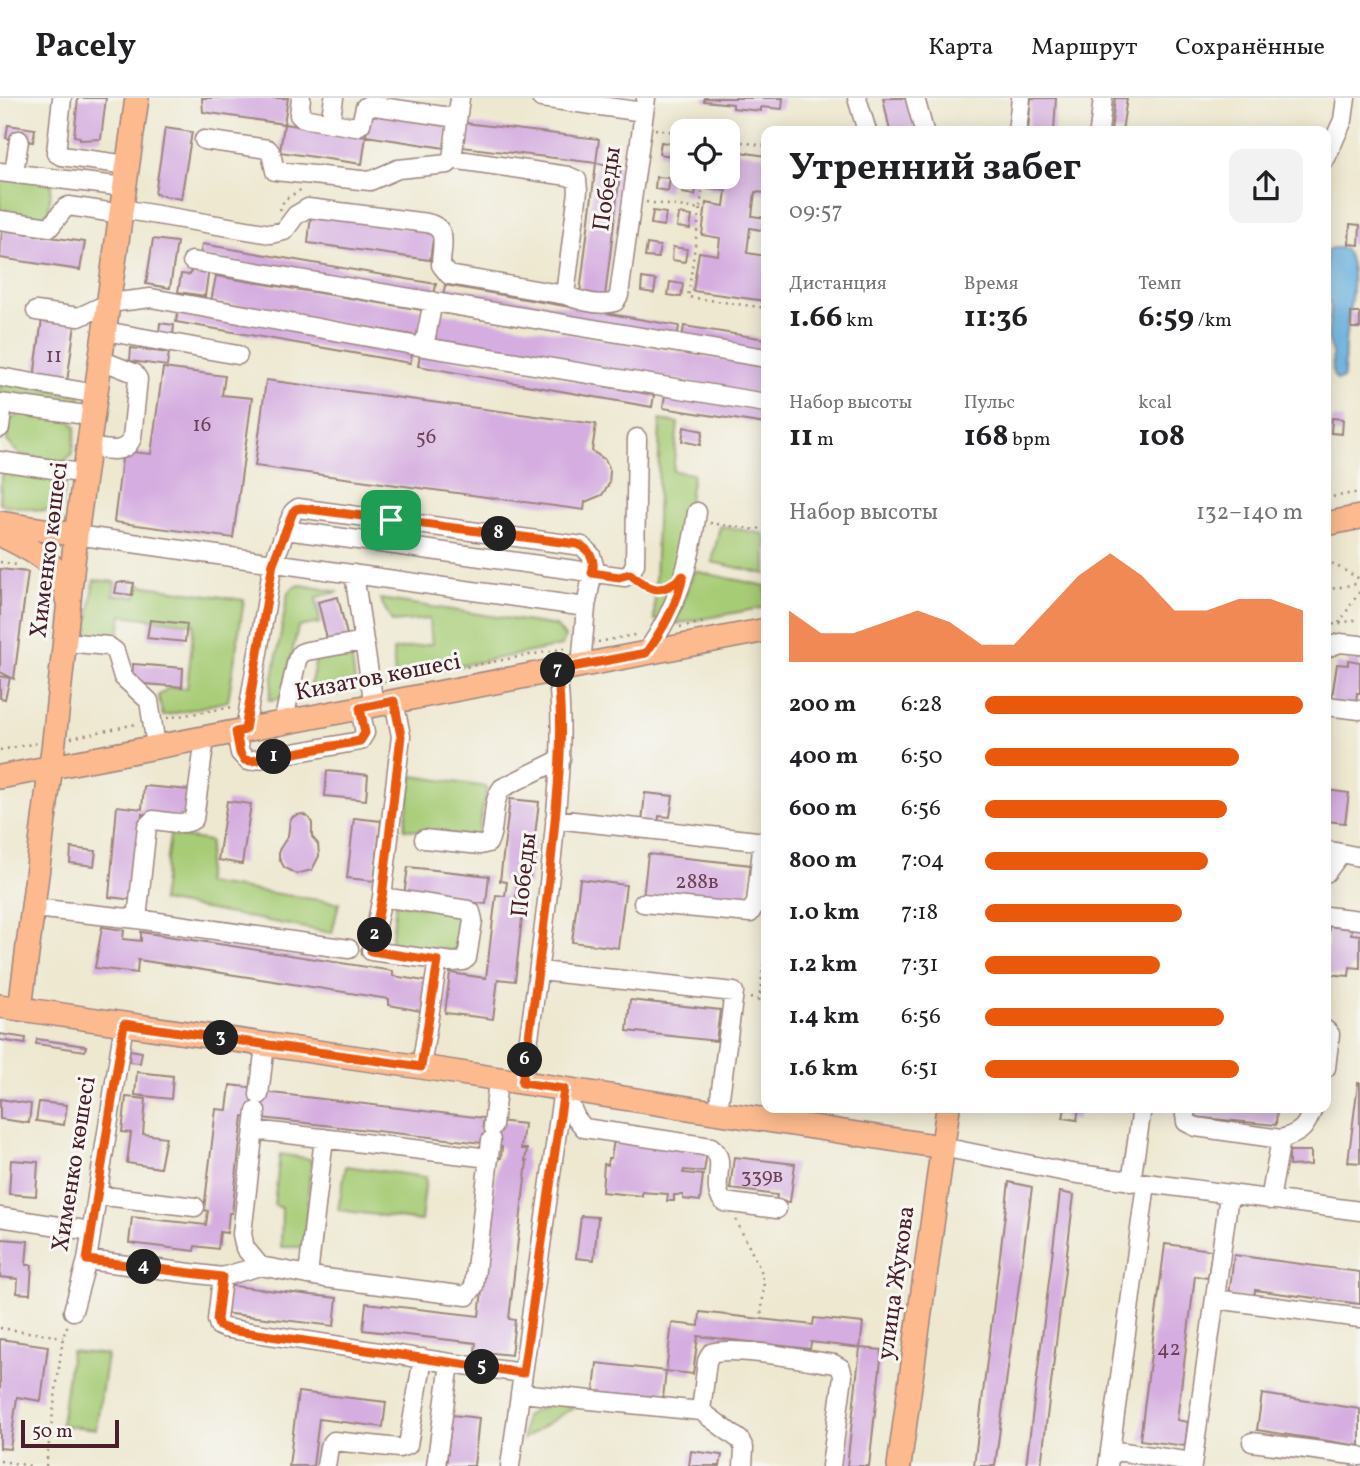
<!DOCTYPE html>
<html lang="ru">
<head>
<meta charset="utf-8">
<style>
  :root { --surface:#fff; --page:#f2f2f2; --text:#202124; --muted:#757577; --line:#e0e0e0; --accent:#ea580c }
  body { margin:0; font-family:Vollkorn,serif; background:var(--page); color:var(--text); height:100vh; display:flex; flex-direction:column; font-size:26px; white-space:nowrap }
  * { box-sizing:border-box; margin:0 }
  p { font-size:23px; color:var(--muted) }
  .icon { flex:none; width:38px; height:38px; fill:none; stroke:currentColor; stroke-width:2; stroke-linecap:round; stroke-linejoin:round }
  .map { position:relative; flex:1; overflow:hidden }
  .details { position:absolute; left:761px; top:28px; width:570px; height:987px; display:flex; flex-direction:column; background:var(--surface); border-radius:14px; box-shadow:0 4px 18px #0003 }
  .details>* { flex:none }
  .fabs { position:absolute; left:670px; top:21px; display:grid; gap:14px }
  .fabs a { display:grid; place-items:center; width:70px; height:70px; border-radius:14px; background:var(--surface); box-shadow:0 4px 18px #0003; font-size:35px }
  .scale { position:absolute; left:21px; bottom:18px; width:98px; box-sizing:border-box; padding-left:7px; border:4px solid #4a1f2b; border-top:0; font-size:19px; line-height:24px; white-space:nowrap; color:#4a1f2b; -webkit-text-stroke:5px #f6f6f2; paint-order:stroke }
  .pin { position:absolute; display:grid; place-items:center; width:60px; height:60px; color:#fff; margin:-30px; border-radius:14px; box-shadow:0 4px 10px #0006 }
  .km { position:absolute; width:35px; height:35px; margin:-18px; border-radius:50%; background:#222; color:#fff; font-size:19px; line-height:35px; text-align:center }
  .round { display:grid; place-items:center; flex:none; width:74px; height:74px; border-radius:14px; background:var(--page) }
  .head { display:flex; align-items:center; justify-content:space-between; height:119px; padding:0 28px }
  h1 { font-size:38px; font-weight:700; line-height:52px }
  .metrics { display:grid; grid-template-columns:repeat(3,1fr); gap:10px; height:119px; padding:7px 28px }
  .metrics div { display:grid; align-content:center }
  .metrics b { font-size:30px; font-weight:700 }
  .metrics small { font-size:19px; font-weight:400 }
  .metrics p { font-size:19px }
  .chart { height:196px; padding:14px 28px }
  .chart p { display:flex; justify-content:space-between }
  .chart svg { width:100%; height:126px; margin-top:7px; fill:var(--accent); opacity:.7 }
  ul { padding:0 28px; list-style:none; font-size:23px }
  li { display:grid; grid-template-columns:112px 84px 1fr; align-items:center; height:52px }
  li i { height:18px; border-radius:9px; background:var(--accent) }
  header { display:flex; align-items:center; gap:42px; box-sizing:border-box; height:98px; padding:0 35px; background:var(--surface); border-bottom:2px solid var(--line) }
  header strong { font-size:33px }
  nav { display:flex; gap:38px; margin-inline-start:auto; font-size:24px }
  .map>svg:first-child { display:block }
</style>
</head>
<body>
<header>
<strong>Pacely</strong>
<nav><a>Карта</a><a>Маршрут</a><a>Сохранённые</a></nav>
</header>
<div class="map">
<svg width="1360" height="1368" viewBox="0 0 1360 1368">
  <rect width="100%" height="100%" fill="#f6f6f2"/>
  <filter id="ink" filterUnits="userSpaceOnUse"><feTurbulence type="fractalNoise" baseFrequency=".0143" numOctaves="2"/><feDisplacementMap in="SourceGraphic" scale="14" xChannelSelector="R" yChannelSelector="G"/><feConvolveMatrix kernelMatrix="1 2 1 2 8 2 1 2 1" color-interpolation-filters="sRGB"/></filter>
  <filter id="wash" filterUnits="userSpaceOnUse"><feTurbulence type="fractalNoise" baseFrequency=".00686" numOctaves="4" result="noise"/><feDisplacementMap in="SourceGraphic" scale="28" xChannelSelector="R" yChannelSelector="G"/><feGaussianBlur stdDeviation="1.57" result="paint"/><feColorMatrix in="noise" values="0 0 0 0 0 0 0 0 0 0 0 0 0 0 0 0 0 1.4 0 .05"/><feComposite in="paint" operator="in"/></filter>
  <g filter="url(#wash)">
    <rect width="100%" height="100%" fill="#eee8d0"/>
    <path fill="#a7cc76" stroke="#787650" stroke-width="2" d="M0,78L52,83L47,123L0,117Z
      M0,282L81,297L80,306L71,309L0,297Z
      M25,313L69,321L76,329L72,357L62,364L20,357L7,343L10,322Z
      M660,322L678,325L673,373L693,376L674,500L663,522H654Z
      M18,368L66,381L62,408L44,413L0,406L1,377Z
      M720,428L764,436L766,445V476L712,464Z
      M694,473L766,488V509L675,526Z
      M94,482L115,484L113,497L136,499L138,487L244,502L228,603L163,618L158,598L168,590H187L194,526L122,517L118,541L87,537Z
      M301,487L339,494L316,499L320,525L298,529L282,600L269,602L288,495L294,489Z
      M380,501L556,528L565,539L562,548L395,580L393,552L432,546L429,521L392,524Z
      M346,556L352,562L355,584L309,594L316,560Z
      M413,678L487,689L477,739L404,731Z
      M170,737L210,743L205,785L339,805L332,835L161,803Z
      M396,805L468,816L463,854L391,845Z
      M280,1056L311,1061L304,1149H281L282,1110L274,1107Z
      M346,1068L426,1079L421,1123L338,1112Z
      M71,1253L107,1257L96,1331L61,1327Z
      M551,1304L577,1307L523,1341L525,1318Z"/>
    <path fill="#67b0df" stroke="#586885" stroke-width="2" d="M1332,150H1344C1360,173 1349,208 1346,236C1344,249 1345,262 1344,275L1343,281L1337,282L1333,277L1332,255L1328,240L1331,207L1326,201L1327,152Z"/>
    <g id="blocks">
      <path fill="#d5ade0" d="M78,0H106L101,41L80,42V39L74,38Z
        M202,0H288L284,26L203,14Z
        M704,0H783L782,11L761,9V13L733,10V6L704,3Z
        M883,0H907L916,33H890Z
        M1031,0H1056L1054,33H1028Z
        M1115,0H1127L1122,33H1111Z
        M370,11L449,23L445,50L366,38Z
        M465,25L599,41L596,65L462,49Z
        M284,26L366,38L362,66L280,54Z
        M8,27L35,31L33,44L6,40Z
        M165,30L192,34L181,101L155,96Z
        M661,44L674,46L673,58L659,56Z
        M728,52L766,58V95L755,94L752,118L766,120V133L750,130L747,155L766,158V203L693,193L699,154L718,157L720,140L702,137L706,105L724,108L726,93L708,91L710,79H728Z
        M596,65L621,68L605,198L580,195Z
        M656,79L670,80L668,93L655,91Z
        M684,82L697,84L695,97L682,95Z
        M653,113L666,115L664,128L651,126Z
        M679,116L692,118L690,131L677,129Z
        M311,117L434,134L430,162L308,145Z
        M1350,126L1360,127L1359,147L1349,146Z
        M2,132L85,144L80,172L0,160Z
        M153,141L177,144L170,190L146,186Z
        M202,146L436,186L434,198L200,158Z
        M647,146L660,148L658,160L645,159Z
        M673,149L687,151L685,164L672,162Z
        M191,171H209L205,198L178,194L181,176L190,177Z
        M216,178L422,212L418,238L211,203Z
        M642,180L656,182L654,195L641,193Z
        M670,184L683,186L681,199L668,197Z
        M445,187L679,228L677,240L443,199Z
        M178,212L413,252L410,265L176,224Z
        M437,214L766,269V297L433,241Z
        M1351,215H1360V230H1351Z
        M42,221L75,226L67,284L34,280Z
        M160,225L174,227L173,237L159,235Z
        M684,228L766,241V254L682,240Z
        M131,250L169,255L167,268L130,263Z
        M420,256L654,297L652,309L418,268Z
        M163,270L225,278L222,297L252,300L233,440L114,424L123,353L151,356Z
        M266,282L596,326L592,353L604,361L608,367L610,373L609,386L602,397L585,404L584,412L255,368Z
        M665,297L766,313V326L663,310Z
        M1332,320L1343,321L1342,336L1331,335Z
        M684,329L703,333L700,347L682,343Z
        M0,471L28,474L14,581L0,574Z
        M123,484L134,485L132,497L115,495L117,485Z
        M338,499L348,541L328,545L318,504Z
        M150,522L187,526L185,544L147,540Z
        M1348,562L1360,564V595H1357L1356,608L1331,605L1337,566L1348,567Z
        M133,566L183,570L182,589L132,585Z
        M0,578L10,580L5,601L0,600Z
        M327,673L368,677L366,702L325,698Z
        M144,688L190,692L187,720L142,716L134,802L109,799L117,708L142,711Z
        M1326,692L1349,695L1345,725L1326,723Z
        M645,695L673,698L670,719L659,718L658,727L642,725Z
        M510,701L539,704L529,787L517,786L516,801L524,802L515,883L498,881L493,921L445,915L450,875L486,880L496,797L505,798L507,784L500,783Z
        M227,703L251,706L242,766L218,762Z
        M302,716L308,719L312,725V739L318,746L319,758L312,772L296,776L284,769L279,760V752L288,738L290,722L294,718Z
        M354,720L381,723L374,783L347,780Z
        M71,750L96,753L94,768L70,765Z
        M648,756L751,767L746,811L643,800Z
        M408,769L489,778L486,806L404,797Z
        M580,781L626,787L618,850L572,844Z
        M1329,828L1352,831L1351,836L1360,837V870L1350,869L1349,878L1326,876Z
        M102,829L124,832L123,841L141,843V834L393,873V878L431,884L426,914L389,907V901L138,862L137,875L95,870Z
        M630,902L720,912L716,943L627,933Z
        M0,936L26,940L25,946L0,942Z
        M37,941L86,948L85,953L36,946Z
        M130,952L142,954L140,965L129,964Z
        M137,974L173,978L171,1001L135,997Z
        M1358,985H1360V1065L1348,1064Z
        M230,987L256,990L263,994L484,1020L483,1027L493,1028L497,1023L524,1026L521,1051H527L525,1063H527L509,1221L515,1222L511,1257L475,1253L476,1245L363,1232L366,1205L479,1218L498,1060H501L502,1049L494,1048V1043L482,1041V1045L243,1018L232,1115H229L227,1135L220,1134L218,1151L195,1148L194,1153L129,1145L132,1119L206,1127L208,1113L204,1112L216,1011L227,1012Z
        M126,999L146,1001L143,1036L166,1039L160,1070L127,1065L131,1035L122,1034Z
        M0,1001L31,1006L29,1025L0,1021Z
        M39,1004L67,1007L64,1027L36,1023Z
        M1065,1010H1079L1077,1022L1063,1020Z
        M1193,1010H1277L1276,1027L1192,1019Z
        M614,1042L707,1054L704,1074L684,1072L683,1075L703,1077L700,1103L683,1101V1097H674V1103H667L668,1096L642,1094V1098L602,1094L604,1066L608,1067V1060H611Z
        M1289,1053H1311V1067L1289,1068Z
        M734,1059L795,1066L790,1104L776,1103L777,1097L730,1091Z
        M11,1062L38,1064L36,1098L9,1096Z
        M1009,1084L1032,1089L995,1368H974Z
        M1060,1094L1074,1097L1041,1368H1026Z
        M581,1118L598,1119L594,1162L576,1160Z
        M2,1141L28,1143L26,1167H32L30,1196L17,1195L18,1181L0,1179Z
        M1165,1146L1212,1152L1208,1180L1195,1178L1177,1322L1188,1324L1185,1348L1140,1342Z
        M1234,1157L1360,1174V1206L1255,1192L1254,1201L1229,1198Z
        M225,1187L337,1200L334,1228L222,1215Z
        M700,1214L813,1227L814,1220L863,1225L860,1250L811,1244L810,1251L698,1238L693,1276L666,1273L663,1300L594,1293L597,1265L666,1273L672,1225L699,1228Z
        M0,1241L48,1248L41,1303L17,1299L10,1351L0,1350Z
        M860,1250L882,1252L869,1368H847Z
        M298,1294L386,1304L383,1329L319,1321L313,1368H289Z
        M1262,1296L1360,1311V1348L1257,1332Z
        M452,1317L479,1320L474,1368H446Z
        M691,1353L722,1357L720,1368H689Z"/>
    </g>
  </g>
  <g filter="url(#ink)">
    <use href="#blocks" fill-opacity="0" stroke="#9c847e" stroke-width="2"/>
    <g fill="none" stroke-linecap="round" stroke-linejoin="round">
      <defs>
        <path id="minor" d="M62,0L56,55L61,58L128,67
          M301,0L299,17L302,20L356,29L361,26L365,9L368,7L457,20
          M460,0L452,61L568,78L577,82L578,93L565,197C580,203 599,209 615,204L619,197L646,0
          M541,0L644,14
          M857,0L867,33
          M915,0L924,33
          M330,25L334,0
          M1017,33L1021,0
          M1099,33L1103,0
          M204,42L268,51L271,55L275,73L370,83L398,71L448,66L452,61
          M1326,60L1343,22L1346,0
          M0,74L125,89
          M14,75L19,42
          M122,111L271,136L284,133L296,117L308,110L427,125C450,130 441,149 441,167L449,177L565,197
          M0,122L50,129L65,110L69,108L121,116
          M192,163L766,260
          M36,213L79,219L109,205L151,200L424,249L766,305
          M105,233L238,257
          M424,249L433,203
          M0,279L96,296
          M0,305L93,318
          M0,330L3,306
          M89,349C105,351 125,358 132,340L138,281L134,275L101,262
          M0,363L86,376
          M286,432L625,479L630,476L635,466L637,340
          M76,437L586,509
          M354,476L364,543
          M65,544L108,548L115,553L123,579L149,603L156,648
          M1326,550L1340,545L1360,547
          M646,555C677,510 690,468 697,414
          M1326,608L1360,612
          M283,625L297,562L301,555L307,553L364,543L374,607
          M245,632L273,465L293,414L298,410L582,448L591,457L594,467L586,509L581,568
          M236,634L240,655L248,663L360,643L365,635L360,610
          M555,721L766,744
          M424,741L480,747L488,745C497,728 490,706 502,690L561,661
          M1326,752L1360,759
          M1326,775L1341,755
          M382,799L468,812L471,814L473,822L467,860L463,863L453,864L371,853L382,799L401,638L394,603
          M643,805L750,815L756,805L763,743
          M34,810L137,821L349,851
          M1326,818L1360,822
          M137,821L147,728L153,722C166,723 184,729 194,721L205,640
          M540,873L734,894L718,1014
          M1326,932L1330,936L1326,970
          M421,969L438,862
          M522,985C534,909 544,834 552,758C558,695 565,635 557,572
          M563,991L576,1020L584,1030L711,1049C730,1062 708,1089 724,1104L777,1111
          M259,997L265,947
          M1184,1010L1186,1024L1196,1029L1281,1041
          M256,1013L242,1136L245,1150L260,1168
          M493,1028L498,982
          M254,1032L489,1060
          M942,1049L1071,1075L1360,1113
          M1131,1084L1142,1010
          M97,1097L195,1109
          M1270,1102L1281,1041C1301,1035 1306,1030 1313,1010
          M0,1119L91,1133
          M87,1162L222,1179L260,1168L325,1180L467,1198L474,1188L491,1042
          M308,1177L324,1040
          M222,1179L217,1222L219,1228L224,1230L450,1265
          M1215,1201L1360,1220
          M73,1213L87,1162L124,926
          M520,1295L701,1313L740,1342L744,1350L743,1368
          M701,1313L707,1263L711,1255C735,1248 806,1262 834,1266L841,1270L843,1278L831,1368
          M1252,1344L1360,1358
          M1110,1352L1192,1364
          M326,1368L329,1349L334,1343L399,1350L408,1347L423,1260
          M436,1368L450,1265L523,1275
          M510,1368L563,991
          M1108,1368L1146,1086
          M1192,1368L1229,1097"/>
        <path id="major" d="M0,425L76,437
          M1326,426L1360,419
          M0,436C28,451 65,465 67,501
          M0,679L766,532
          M0,908L421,969L942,1049
          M20,911L54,643L76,437L137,0
          M899,1368L948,1010"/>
      </defs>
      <use href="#minor" stroke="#9c847e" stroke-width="21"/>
      <use href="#major" stroke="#9c847e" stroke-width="26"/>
      <path stroke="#9c847e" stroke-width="2.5" stroke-dasharray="2 5" stroke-linecap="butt" d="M655,31L682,35
        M728,42L766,48
        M646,104L700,111L704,79
        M700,111L688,199L766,210
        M280,112L284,102L302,91
        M1326,400L1360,394
        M710,425L757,432L766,425
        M1326,462L1360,481
        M0,464L17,467
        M641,485L657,492L664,491
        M1326,492L1360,485
        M1339,525L1360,493
        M1326,528L1360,521
        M680,529L705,524
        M598,544L639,536
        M384,584L567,550
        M305,597L357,589
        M167,620L233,609
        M71,640L136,626
        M0,652L37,645
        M750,900L766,904
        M759,903L766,845
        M736,1122L762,1175L764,1189L761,1221
        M0,1230L63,1239
        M0,1363L32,1368
        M46,1368L63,1239L68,1226"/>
      <use href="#minor" stroke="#fff" stroke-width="18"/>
      <use href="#major" stroke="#fcba8e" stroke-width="23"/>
    </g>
  </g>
  <g fill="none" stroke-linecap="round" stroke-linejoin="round" filter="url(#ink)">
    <defs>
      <path id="route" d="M301,410L577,446C590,451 596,462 592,475L619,479L630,476C652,494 661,497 683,478C677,507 663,531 646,555L557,572C565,633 558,692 552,753C544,831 534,908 522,985L564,991L523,1275L230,1232L219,1228L217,1222L222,1179L87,1162L124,926L421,969L438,863L371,853L382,799L401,638L394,603L360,610L365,635L360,643L251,663L244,662L240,655L236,634L245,632L273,465L293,414L296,411Z"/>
    </defs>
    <use href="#route" stroke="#fff" stroke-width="14"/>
    <use href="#route" stroke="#ea580c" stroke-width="9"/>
  </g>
  <g text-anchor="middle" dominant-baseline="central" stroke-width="6" stroke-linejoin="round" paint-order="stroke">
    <g font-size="21" fill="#6d4258">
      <text x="54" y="258">11</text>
      <text x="202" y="327">16</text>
      <text x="426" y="339">56</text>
      <text x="697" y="784">288в</text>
      <text x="762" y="1078">339в</text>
      <text x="1169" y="1251">42</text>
    </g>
    <g font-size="24" fill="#4a1f2b" stroke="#f6f6f2">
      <text transform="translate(608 91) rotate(-82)">Победы</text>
      <text transform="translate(50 452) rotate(-83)">Хименко көшесі</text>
      <text transform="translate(378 580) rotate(-11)">Кизатов көшесі</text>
      <text transform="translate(525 777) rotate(-84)">Победы</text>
      <text transform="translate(75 1066) rotate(-81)">Хименко көшесі</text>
      <text transform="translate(897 1185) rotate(-82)">улица Жукова</text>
    </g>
  </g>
</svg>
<div class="fabs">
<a><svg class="icon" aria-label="locate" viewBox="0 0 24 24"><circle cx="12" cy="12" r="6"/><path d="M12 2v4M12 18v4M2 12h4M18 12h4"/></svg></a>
</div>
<div class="scale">50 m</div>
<div class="pin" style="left:391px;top:422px;background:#1e9e55"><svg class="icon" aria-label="arrive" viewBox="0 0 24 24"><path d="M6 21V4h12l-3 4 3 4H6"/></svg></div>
<b class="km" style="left:274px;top:659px">1</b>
<b class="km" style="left:375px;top:837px">2</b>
<b class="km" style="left:221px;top:940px">3</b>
<b class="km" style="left:144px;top:1169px">4</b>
<b class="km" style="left:482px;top:1269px">5</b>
<b class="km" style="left:525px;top:962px">6</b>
<b class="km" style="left:558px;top:572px">7</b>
<b class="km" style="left:499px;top:436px">8</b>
<section class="details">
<div class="head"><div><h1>Утренний забег</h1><p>09:57</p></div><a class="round"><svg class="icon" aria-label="share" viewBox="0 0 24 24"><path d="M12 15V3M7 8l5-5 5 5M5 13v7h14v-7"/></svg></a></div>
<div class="metrics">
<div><p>Дистанция</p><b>1.66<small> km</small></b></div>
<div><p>Время</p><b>11:36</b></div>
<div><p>Темп</p><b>6:59<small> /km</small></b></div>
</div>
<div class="metrics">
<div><p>Набор высоты</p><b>11<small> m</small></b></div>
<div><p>Пульс</p><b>168<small> bpm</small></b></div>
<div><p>kcal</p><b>108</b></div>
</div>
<div class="chart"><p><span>Набор высоты</span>132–140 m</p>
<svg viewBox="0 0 160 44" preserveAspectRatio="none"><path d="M0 44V26L10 34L20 34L30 30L40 26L50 30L60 38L70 38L80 26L90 14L100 6L110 14L120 26L130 26L140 22L150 22L160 26V44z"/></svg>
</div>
<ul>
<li><b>200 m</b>6:28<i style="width:100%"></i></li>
<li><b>400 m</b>6:50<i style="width:80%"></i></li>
<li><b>600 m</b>6:56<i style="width:76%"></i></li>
<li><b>800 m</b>7:04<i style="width:70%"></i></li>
<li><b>1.0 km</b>7:18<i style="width:62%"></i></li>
<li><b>1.2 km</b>7:31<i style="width:55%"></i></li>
<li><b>1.4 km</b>6:56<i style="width:75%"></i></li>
<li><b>1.6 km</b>6:51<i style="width:80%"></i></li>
</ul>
</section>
</div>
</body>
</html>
